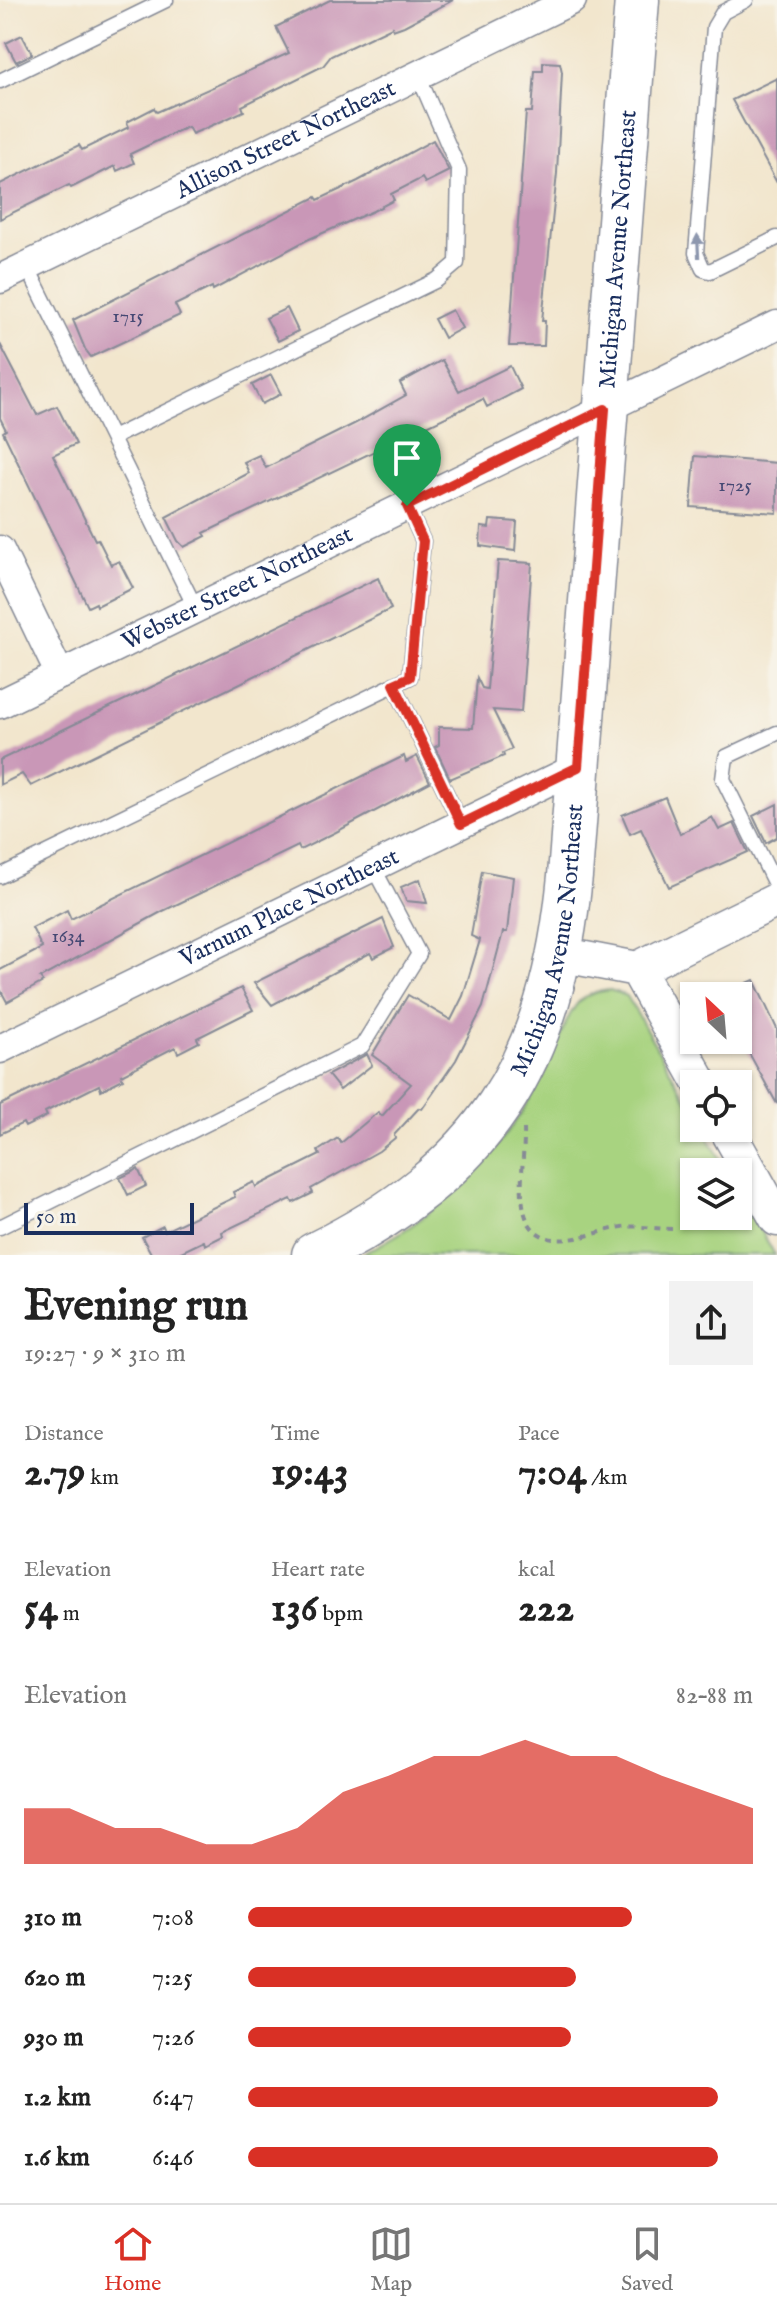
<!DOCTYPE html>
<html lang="en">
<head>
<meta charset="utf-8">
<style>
  :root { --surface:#fff; --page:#f2f2f2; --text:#222; --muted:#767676; --line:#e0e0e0; --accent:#d93025 }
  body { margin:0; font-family:"IM FELL English",serif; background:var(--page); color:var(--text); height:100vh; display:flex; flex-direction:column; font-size:30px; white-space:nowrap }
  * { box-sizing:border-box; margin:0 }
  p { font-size:26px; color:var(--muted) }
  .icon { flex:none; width:44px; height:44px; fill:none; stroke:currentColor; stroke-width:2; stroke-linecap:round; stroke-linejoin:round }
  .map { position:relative; height:1255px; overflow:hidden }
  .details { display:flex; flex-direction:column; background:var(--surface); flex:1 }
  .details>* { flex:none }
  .needle { width:52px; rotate:334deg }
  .fabs { position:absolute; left:680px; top:982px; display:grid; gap:16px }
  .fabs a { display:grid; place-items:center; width:72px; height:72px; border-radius:0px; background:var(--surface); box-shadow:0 2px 6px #0004; font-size:40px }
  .scale { position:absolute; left:24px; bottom:20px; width:170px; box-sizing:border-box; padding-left:8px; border:4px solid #1b2f5e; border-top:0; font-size:22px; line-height:28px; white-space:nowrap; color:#1b2f5e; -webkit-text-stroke:6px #f7f3e8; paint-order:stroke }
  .pin { position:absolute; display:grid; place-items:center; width:68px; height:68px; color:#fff; margin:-82px -34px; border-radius:50% 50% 50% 0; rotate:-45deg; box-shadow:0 0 8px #0007 }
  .pin .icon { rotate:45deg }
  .round { display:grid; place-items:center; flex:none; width:84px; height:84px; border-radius:0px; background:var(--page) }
  .head { display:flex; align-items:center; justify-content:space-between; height:136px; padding:0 24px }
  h1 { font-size:44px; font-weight:700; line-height:60px }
  .metrics { display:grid; grid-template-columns:repeat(3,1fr); gap:12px; height:136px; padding:8px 24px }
  .metrics div { display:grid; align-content:center }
  .metrics b { font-size:40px; font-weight:700 }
  .metrics small { font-size:22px; font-weight:400 }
  .metrics p { font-size:22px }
  .chart { height:224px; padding:16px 24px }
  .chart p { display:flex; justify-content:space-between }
  .chart svg { width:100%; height:144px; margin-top:8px; fill:var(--accent); opacity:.7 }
  ul { padding:0 24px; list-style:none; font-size:26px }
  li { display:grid; grid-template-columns:128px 96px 1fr; align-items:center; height:60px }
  li i { height:20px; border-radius:10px; background:var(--accent) }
  .dock { display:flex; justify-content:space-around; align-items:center; height:112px; border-top:2px solid var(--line); background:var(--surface); font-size:22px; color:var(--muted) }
  .dock a { display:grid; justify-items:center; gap:4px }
  .dock .active { color:var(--accent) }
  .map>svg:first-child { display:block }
</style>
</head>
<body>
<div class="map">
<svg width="777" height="1255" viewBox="0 0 777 1255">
  <rect width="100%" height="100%" fill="#f7f3e8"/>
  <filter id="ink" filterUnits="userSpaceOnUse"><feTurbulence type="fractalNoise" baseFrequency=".0125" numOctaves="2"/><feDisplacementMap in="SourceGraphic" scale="16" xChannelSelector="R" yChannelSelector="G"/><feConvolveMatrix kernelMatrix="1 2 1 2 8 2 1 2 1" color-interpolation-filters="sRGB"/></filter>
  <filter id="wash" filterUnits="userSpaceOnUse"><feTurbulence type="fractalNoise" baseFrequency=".006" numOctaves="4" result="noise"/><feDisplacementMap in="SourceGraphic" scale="32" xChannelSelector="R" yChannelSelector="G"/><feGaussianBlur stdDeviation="1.8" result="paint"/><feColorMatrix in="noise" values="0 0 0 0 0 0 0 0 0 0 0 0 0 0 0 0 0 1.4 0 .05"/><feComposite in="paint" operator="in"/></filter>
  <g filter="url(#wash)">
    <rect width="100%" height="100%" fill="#f2e6cd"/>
    <path fill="#a8d380" stroke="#62816f" stroke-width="2" d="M610,990L627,996L694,1112V1128H703L728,1172H694V1216H738V1189L775,1255H360C437,1218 496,1160 538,1085C553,1061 559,1031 574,1008C583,994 595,992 610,990Z"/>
    <g id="blocks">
      <path fill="#c997b7" d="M330,0H453L404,26L393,30L392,27L331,56L323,66L242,106L244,111L222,121L192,134L188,127L178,131L130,154L134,163L117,171L115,166L71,188L69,185L0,219V184L79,145L82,150L129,127L127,122L154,108L157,112L289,53L276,27Z
        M22,35L32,54L16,62L6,43Z
        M543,62L560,63L562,72L557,173L542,321H545L544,346H509L526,112H532L535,71H543Z
        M777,78V183L732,100Z
        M433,140L449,171L425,183L422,178L391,194L394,200L373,211L307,240L213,290L212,287L175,305L180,315L163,323L91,357L85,349L73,320L316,197L318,200L358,181Z
        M287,308L298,331L278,341L266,318Z
        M452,310L462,328L444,338L434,319Z
        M0,344L37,415L57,406L76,444L53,455L95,540L98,539L111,565L119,561L133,588L97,606L96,603L88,607L3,432L6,430L0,418Z
        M442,360L459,391L510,366L521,389L487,407L483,399L204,533L206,536L184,547L178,541L166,517L249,473L244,462L259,455L266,468L356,423L406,395L400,383Z
        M271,375L281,394L262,404L252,385Z
        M695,456L777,463V513L691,507Z
        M490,520L517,522L515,551L480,546L481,527L489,528Z
        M498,561L532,563L521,712L493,710L512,749L503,753L504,756L450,779L435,747L439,745V727L473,728L477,678L482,688L487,689Z
        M378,578L391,609L31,786L22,774L0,785V760Z
        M404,756L406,762L417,756L430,782L336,832L300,850L298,846L163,911L40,978L43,982L7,1002L0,989V970L42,948L32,928L67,910L71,919Z
        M665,797L680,834L712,817L719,830L734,823L748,852L669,887L641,829L630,834L622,815Z
        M777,804V837L766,843L753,816Z
        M482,871L513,877L507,932H503L483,1007L456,1060L422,1109L419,1108L394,1135L395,1138L379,1151L311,1189L313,1193L293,1203L291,1199L222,1232L223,1236L205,1245L204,1241L175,1255H152L142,1237L163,1226L165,1231L235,1197L233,1192L254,1182L256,1187L320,1155L318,1151L338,1138L341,1143L378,1112L382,1116L411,1084L372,1055L408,995L451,1020L463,996L480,940L471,936Z
        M420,879L427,903L406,901L401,887Z
        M383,919L394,947L373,958L370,953L272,1005L254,983Z
        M754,980L777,1029V1104L738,1033V987Z
        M241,988L253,1010L197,1038L199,1042L178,1053L175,1047L121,1075L123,1079L101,1090L99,1085L45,1112L47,1116L25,1127L23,1123L0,1134V1105Z
        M367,1054L372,1065L340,1090L328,1075Z
        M138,1169L146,1186L128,1195L120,1178Z"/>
    </g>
  </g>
  <g filter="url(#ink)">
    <use href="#blocks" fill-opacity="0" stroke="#868a96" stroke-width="2"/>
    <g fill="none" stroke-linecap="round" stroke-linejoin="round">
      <defs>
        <path id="service" d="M746,0L723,12L714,27L696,253L703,269L710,271L777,238
          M0,81L166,0
          M27,266L196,609
          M112,438L437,280L457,263L459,170L418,75
          M394,684L461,824
          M777,733L726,757L723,779L777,888
          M0,876L410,677L423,541L407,506
          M0,1227L362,1046L419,954L373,867"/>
        <g id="minor">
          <path id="s1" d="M0,279L572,0"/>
          <path d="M0,550L60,675"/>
          <path id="s2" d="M0,704L777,325"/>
          <path id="s3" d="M0,1049L578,767"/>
        </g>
        <path id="tertiary" d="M559,954L637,969L777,900
          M637,969L701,1084
          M726,1128L777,1219"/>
        <g id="primary">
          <path id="s4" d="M314,1255C485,1171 552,1065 570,876L637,0"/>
        </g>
      </defs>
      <use href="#service" stroke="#868a96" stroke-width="17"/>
      <use href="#minor" stroke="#868a96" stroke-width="31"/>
      <use href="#tertiary" stroke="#868a96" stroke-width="37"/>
      <use href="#primary" stroke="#868a96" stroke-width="47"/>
      <path stroke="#868a96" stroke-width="4" stroke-dasharray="6 6" stroke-linecap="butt" d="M524,1129C525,1156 516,1197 528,1222C547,1255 592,1232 622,1227C638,1225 656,1229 672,1229"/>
      <use href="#service" stroke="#fff" stroke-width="14"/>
      <use href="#minor" stroke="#fff" stroke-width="28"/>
      <use href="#tertiary" stroke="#fff" stroke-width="34"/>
      <use href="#primary" stroke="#fff" stroke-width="44"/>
    </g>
    <defs><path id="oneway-solid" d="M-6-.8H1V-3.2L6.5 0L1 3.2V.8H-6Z" transform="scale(2)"/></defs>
    <use fill="#8d97ae" href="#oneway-solid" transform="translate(698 246) rotate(-93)"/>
  </g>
  <g fill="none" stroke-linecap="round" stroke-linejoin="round" filter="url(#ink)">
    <defs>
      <path id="route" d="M605,409L578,767L461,824L394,684L410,677L423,541L407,506Z"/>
    </defs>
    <use href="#route" stroke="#fff" stroke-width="16"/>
    <use href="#route" stroke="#d93025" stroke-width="10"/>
  </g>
  <g text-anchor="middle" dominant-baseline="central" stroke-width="6" stroke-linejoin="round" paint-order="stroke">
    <g font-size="20" fill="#464974">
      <text x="128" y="316">1715</text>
      <text x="735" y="485">1725</text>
      <text x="68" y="936">1634</text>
    </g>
    <g font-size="24" fill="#1b2f5e" stroke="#f7f3e8">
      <text stroke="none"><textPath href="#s1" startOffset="318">Allison Street Northeast</textPath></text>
      <text stroke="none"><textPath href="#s4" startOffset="1112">Michigan Avenue Northeast</textPath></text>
      <text stroke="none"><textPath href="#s2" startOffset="264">Webster Street Northeast</textPath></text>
      <text stroke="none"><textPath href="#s3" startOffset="322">Varnum Place Northeast</textPath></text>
      <text stroke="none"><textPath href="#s4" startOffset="416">Michigan Avenue Northeast</textPath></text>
    </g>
  </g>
</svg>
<div class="fabs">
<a><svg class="needle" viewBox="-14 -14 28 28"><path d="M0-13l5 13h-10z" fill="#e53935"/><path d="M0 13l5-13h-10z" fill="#767676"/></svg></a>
<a><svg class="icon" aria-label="locate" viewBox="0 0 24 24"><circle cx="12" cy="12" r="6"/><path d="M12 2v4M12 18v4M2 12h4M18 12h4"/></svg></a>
<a><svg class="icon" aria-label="layers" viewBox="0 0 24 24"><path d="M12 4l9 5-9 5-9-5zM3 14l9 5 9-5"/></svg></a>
</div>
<div class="scale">50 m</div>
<div class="pin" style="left:407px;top:506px;background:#1e9e55"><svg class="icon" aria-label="arrive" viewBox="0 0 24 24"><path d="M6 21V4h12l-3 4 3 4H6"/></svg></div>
</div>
<section class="details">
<div class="head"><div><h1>Evening run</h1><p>19:27 · 9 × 310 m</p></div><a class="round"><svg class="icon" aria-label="share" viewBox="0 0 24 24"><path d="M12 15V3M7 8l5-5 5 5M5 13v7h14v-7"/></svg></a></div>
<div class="metrics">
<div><p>Distance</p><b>2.79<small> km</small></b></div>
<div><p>Time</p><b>19:43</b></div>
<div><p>Pace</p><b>7:04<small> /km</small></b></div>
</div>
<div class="metrics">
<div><p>Elevation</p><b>54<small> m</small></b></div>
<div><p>Heart rate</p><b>136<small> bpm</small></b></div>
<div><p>kcal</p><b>222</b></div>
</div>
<div class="chart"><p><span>Elevation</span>82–88 m</p>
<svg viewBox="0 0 160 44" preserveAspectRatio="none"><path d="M0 44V27L10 27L20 33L30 33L40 38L50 38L60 33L70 22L80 17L90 11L100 11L110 6L120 11L130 11L140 17L150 22L160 27V44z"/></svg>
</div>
<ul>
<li><b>310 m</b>7:08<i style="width:76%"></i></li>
<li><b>620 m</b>7:25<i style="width:65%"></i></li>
<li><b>930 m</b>7:26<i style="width:64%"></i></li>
<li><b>1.2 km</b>6:47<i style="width:93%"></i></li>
<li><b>1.6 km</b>6:46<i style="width:93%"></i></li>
</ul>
</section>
<nav class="dock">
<a class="active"><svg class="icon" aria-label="home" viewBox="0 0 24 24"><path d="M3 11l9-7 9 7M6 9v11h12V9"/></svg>Home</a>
<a><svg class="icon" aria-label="map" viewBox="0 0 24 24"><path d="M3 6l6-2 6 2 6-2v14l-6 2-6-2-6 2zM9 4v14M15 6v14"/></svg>Map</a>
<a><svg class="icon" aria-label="saved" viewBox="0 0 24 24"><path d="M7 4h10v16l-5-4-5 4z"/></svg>Saved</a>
</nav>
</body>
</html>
